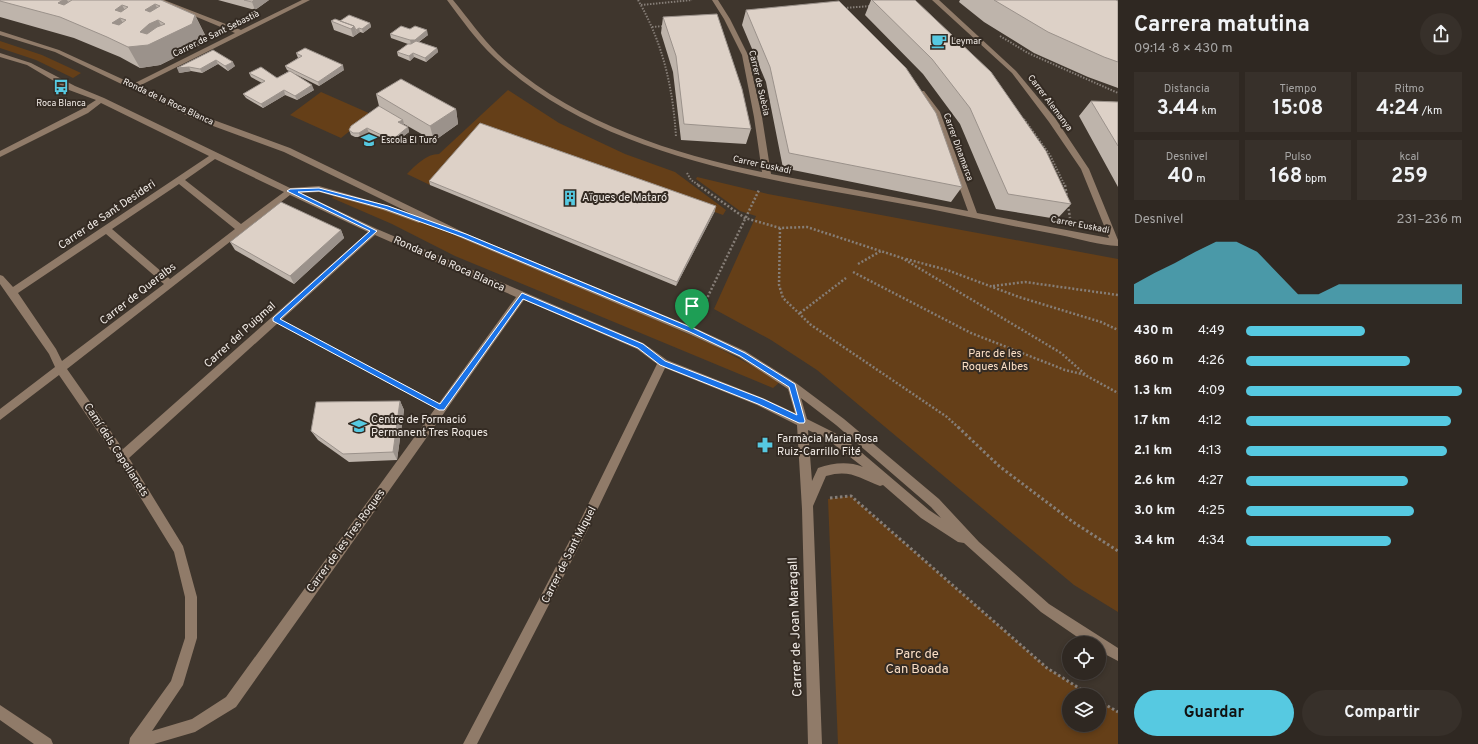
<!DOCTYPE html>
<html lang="es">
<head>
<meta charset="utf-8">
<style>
  :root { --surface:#2f2822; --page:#37302a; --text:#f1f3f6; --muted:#a7a6a5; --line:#4a4440; --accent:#56c9e1 }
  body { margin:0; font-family:Overpass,sans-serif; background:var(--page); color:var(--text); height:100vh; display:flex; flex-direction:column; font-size:15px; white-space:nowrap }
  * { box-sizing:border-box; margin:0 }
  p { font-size:13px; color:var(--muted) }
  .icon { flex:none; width:22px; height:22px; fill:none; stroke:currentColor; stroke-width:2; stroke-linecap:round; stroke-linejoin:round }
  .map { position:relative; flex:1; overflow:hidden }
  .drawer { display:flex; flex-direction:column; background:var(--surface); width:360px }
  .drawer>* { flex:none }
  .tools { position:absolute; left:1062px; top:636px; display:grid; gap:8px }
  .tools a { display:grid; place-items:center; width:44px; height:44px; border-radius:50%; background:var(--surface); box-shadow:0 2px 6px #0003,0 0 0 1px var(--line); font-size:20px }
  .pin { position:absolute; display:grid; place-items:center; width:34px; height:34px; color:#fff; margin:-41px -17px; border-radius:50% 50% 50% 0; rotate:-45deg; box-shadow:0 0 4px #0007 }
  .pin .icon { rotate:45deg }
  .round { display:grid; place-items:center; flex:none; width:42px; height:42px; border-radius:21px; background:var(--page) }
  .overview { display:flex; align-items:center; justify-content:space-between; height:68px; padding:0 16px }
  h1 { font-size:22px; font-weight:700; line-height:30px }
  .stats { display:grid; grid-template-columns:repeat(3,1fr); gap:6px; height:68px; padding:4px 16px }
  .stats div { display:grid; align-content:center; border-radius:0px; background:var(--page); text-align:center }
  .stats b { font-size:20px; font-weight:700 }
  .stats small { font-size:11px; font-weight:400 }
  .stats p { font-size:11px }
  .chart { height:112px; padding:8px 16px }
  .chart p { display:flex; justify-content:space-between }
  .chart svg { width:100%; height:72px; margin-top:4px; fill:var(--accent); opacity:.7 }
  .cta { display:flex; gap:8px; margin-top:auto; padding:8px 16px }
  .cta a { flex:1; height:46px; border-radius:24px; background:var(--accent); color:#111; font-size:16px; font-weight:700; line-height:46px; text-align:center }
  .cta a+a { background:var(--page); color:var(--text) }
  ul { padding:0 16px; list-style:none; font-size:13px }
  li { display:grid; grid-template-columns:64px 48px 1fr; align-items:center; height:30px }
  li i { height:10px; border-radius:5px; background:var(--accent) }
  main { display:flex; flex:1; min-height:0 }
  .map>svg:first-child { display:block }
</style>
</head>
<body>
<main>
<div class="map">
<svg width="1118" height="744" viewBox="0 0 1118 744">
  <rect width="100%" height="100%" fill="#3f362d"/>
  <path fill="#653f18" d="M0,41L42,55L81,73L73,78L36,60L0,48Z
    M508,90L559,123L625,154L675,172L726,210L723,215L481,128L430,185L407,174C416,165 426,154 439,154Z
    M321,92L371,114L341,138L290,115Z
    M697,177L768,194L1118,259V612L1074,585L817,370L771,340L714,309L756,216L740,211L696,179Z
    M336,193L410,217L586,289L713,345L781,381L773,388L455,256L392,224L332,198Z
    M851,496L1047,668L1090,695H1069V725H1099V701L1118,712V744H838L828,499Z"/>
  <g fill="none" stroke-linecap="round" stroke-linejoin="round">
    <path stroke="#867e77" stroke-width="2" stroke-dasharray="1.5 1.5" stroke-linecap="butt" d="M638,0C663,43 673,88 676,137
      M641,5L692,0
      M844,8L871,6
      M652,27L664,26
      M1000,36L1028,53L1118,93
      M1024,119L1050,155L1065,186
      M687,173L691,180L700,186"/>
    <path stroke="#867e77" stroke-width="2.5" stroke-dasharray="2 2" stroke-linecap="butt" d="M698,185L745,218L780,228L807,227L902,258L1061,353L1087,376L1118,393
      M1065,185L1067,196
      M1068,205L1070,218
      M780,228L779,285L783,298L811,325L947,417L959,428
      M906,259L947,270L1019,297L1101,322L1118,330
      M858,264L881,251
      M853,272L971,333L1065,370L1086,375
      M993,286L1025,282L1118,295
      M800,313L846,278
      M699,315L759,190
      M292,328L425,399"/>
    <path stroke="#867e77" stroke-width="3" stroke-dasharray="2.5 2.5" stroke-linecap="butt" d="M958,427L999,466L1073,522L1118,551
      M830,498L851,496L1047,668L1090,695
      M1099,701L1118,712"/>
    <path fill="#907b69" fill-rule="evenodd" d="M156,0H164L241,30L302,0H310L139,86L200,115L290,148L467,234L695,328L745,351L796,383L844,419L939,499L979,542L1049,604L1118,648V661L1099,651V643H1086L1041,612L964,543L958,542L921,518L883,485L880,486C859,478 850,469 826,476L813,506L822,744H808L802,509L797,425L757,405L665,368L589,527L477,744H463L581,519L657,364L637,349L524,300L236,707L195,732L154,744H129L130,738L171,681L185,638V597L174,552L118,461L59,375L0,420V409L55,367L49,354L0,284V275L3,276L13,287L209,156L101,103L88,113L0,157V151L82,109L96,100L69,90L27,65L0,57V53L31,63L75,86L104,98L290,188L319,186L389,206L412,214L284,152L194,119L55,52L0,35V31L59,50L133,84L235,33ZM215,159L284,192L241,224L185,180ZM179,184L235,229L170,279L112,229ZM319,192L383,210L419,223L423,220L461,238L689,334L739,357L788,389L795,413L765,399L667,360L643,343L377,229L301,193ZM290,195L368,232L123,449L67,369ZM106,234L164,284L62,361L56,349L18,293ZM375,235L516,297L226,697L192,719L152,731L183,685L197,638V597L183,546L129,458ZM801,398L836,425L931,507L941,518L929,510L855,447L835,433L807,419ZM808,430L827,439L863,467C848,461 833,463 818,468L812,481Z
      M447,0H453C468,18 481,37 498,54C570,121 669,153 762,172L754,117L742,55L724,19L712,0H718L730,19L748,55L762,117L771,174L968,211L932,112L917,93L921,91H924L940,112L977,213L1109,238L1081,169L1049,122L1012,73L932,0H939L1016,71L1055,118L1089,169L1118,240V246C1100,245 1079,239 1060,235C1017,227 973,218 930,209C785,181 606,163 494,57C476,40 462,20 447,0Z
      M0,705L51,739L53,744H34L0,720Z"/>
  </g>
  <path fill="#beb4ab" d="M0,0H161L195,15L205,35L202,44L160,65L140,68L120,57L74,38L0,17Z
    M218,0H269L255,10Z
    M871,0H915L1071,204L1057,219L996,209L960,124L923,74L865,15Z
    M960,0H1116L1118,1V88L1088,77L1034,53L984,22L959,2Z
    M746,10L962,187L951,202L783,168L766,82L742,25Z
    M663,17L751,129L746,144L681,140L673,72L661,33Z
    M331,21H340L370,23L371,27L363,33L360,32L353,37L334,30Z
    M410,29L428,35L419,42L437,48L438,52L426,62L414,57L410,61L398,56L397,52L408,44L391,38L390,34Z
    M213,50L235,66L228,71L218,64L202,73L191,71L179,73Z
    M296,53L344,70L319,86L295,74L314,90L297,100L285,95L263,108L246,98L243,94L262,83L251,77L249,73L277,78L289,71L287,70L285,66L298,58Z
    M376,94L456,109L458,124L434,141L404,124L403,125L408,127L409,132L393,144L369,133L360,137H355L351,135L349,130L379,106Z
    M1091,101L1118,102V187L1079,116Z
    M429,181L715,211L676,286L430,185Z
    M341,230L344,238L294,284L235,250L230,242Z
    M400,401L404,410L397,460L349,462L318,440L311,431Z"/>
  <path fill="#9b928b" d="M63,0H67L79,19L58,3Z
    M254,0H269L255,10L252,2Z
    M155,4L166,24L158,20L167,36L195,15L205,35L202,44L160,65L140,68L128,47L140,32L145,10Z
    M122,5L133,25L126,20L120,18L132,38L112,23L115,10Z
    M370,23L371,27L363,33L362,29Z
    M354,26L357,34L353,37L351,29Z
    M359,28L360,32L357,34L356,30Z
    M427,30L428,35L415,44L411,45L410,40Z
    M437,48L438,52L426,62L425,58Z
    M413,53L414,57L410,61L409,56Z
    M216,60L218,64L202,73L200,69Z
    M233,62L235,66L228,71L225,66Z
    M343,65L344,70L319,86L318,82Z
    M189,67L191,71L179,73L177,68Z
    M312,85L314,90L297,100L295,96Z
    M284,90L285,95L263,108L261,104Z
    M456,109L458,124L434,141L430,126Z
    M403,120L404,124L400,127L398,122Z
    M408,127L409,132L393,144L392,140Z
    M367,128L369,133L360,137L359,133Z
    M716,206L715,211L676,286L677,282Z
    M341,230L344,238L294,284L290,276Z
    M400,401L404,410L397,460L393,452Z"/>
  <path fill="#ddd1c7" stroke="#9b928b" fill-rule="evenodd" d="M0,0H63L58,3L64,5L72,0H161L195,15L192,24L148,45L128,47L107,37L60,17L0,1ZM155,4L160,6L150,12L145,10ZM122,5L128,7L121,12L115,10ZM120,18L126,20L119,25L112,23ZM158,20L165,24L157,27L147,34L140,32L149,24Z
    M244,0H254L252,2Z
    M872,0H915L991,72L1046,151L1071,204L1008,194L970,108L932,59Z
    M994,0H1116L1118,1V62L1104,57L1048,32Z
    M839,1L906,68L936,113L962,187L789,153L770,67L746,10Z
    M717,14L742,89L751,129L684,124L676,56L663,17Z
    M349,15L370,23L362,29L359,28L356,30L354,26L340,21Z
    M335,19L354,26L351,29L331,21Z
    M401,26L410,29L415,26L427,30L415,40H410L390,34Z
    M416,41L437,48L425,58L413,53L409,56L397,52L408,44H411Z
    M305,48L343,65L318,82L285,66L302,56L296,53Z
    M213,50L233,62L225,66L216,60L200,69L189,67L177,68Z
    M261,67L277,78L290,71L312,85L295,96L284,90L261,104L243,94L265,81L249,73Z
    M401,79L456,109L430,126L376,94Z
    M1091,101L1118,102V146Z
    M379,106L403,120L398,122L408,127L392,140L367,128L359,133H353L349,130L351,126Z
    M480,123L716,206L677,282L429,181Z
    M281,202L341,230L290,276L230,242Z
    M400,401L393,452L343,454L311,431L316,402Z"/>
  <path fill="#1a73e8" stroke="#fff" fill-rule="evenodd" d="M319,188L388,206L466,234L695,329L745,353L795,384L805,421L804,423H799L758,404L660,365L638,348L523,299L444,410H439L273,321V318L370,231L287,191L290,189ZM319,191L385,209L462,237L690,332L740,356L789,387L797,415L763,399L665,361L643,344L522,293L440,404L280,319L377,231L298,192Z"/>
  <defs>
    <symbol id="cafe-bare" viewBox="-9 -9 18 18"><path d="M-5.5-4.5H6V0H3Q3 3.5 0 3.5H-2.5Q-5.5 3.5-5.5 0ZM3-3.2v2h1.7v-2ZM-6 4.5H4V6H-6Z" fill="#56c9e1" stroke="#342b23" stroke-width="2.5" paint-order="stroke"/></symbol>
    <symbol id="bus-bare" viewBox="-9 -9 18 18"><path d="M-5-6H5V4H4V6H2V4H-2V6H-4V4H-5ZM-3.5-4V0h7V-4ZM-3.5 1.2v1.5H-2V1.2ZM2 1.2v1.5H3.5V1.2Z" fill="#56c9e1" stroke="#342b23" stroke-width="2.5" paint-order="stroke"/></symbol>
    <symbol id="school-bare" viewBox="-9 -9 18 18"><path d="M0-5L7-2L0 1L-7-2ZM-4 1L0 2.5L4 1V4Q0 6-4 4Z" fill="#56c9e1" stroke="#342b23" stroke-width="2.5" paint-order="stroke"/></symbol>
    <symbol id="building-bare" viewBox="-9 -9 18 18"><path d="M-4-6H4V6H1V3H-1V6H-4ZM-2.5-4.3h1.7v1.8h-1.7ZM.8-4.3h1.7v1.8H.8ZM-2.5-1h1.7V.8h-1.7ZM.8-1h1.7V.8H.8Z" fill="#56c9e1" stroke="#342b23" stroke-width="2.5" paint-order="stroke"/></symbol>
    <symbol id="university-bare" viewBox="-9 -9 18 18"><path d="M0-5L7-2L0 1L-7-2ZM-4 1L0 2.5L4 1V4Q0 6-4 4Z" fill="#56c9e1" stroke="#342b23" stroke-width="2.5" paint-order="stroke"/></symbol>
    <symbol id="pharmacy-bare" viewBox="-9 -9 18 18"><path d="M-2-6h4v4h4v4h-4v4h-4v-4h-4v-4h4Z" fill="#56c9e1" stroke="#342b23" stroke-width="2.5" paint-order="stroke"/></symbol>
  </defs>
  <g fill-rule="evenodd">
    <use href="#cafe-bare" x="928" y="30" width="22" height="22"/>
    <use href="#bus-bare" x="50" y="76" width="22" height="22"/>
    <use href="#school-bare" x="358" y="129" width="22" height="22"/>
    <use href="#building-bare" x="559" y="187" width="22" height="22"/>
    <use href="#university-bare" x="348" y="415" width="22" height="22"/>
    <use href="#pharmacy-bare" x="754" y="434" width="22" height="22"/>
  </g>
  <g text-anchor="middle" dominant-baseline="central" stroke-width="4" stroke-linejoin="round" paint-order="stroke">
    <g font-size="9" fill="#f1ebe6" stroke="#342b23">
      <text transform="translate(216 34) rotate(-26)">Carrer de Sant Sebastià</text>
      <text transform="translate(759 83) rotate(77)">Carrer de Suècia</text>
      <text transform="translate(168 102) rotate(25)">Ronda de la Roca Blanca</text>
      <text transform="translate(1050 103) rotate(53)">Carrer Alemanya</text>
      <text transform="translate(958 147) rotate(70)">Carrer Dinamarca</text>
      <text transform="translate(762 165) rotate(12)">Carrer Euskadi</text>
      <text transform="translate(1080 225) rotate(11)">Carrer Euskadi</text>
    </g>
    <g font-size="9" fill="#f1ebe6" stroke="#342b23" text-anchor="start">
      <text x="951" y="41">Leymar</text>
      <text x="61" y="103" text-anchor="middle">Roca Blanca</text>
      <text x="381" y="140">Escola El Turó</text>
    </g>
    <g font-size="11" fill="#f1ebe6" stroke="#342b23" text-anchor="start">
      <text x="582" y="198">Aïgues de Mataró</text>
      <text x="371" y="420">Centre de Formació<tspan x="371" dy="13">Permanent Tres Roques</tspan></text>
      <text x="777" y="439">Farmàcia Maria Rosa<tspan x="777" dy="13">Ruiz-Carrillo Fité</tspan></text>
    </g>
    <g font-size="11" fill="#f1ebe6" stroke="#342b23">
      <text transform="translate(107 215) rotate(-34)">Carrer de Sant Desideri</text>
      <text transform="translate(449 264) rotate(24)">Ronda de la Roca Blanca</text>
      <text transform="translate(138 294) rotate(-38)">Carrer de Queralbs</text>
      <text transform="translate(240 335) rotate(-42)">Carrer del Puigmal</text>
      <text transform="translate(116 450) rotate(57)">Camí dels Capellanets</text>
      <text transform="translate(346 541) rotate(-54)">Carrer de les Tres Roques</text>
      <text transform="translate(569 555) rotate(-63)">Carrer de Sant Miquel</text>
    </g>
    <g font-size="11" fill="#fbdfc6" stroke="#342b23">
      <text x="995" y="354">Parc de les<tspan x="995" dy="13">Roques Albes</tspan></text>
    </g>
    <g font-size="13" fill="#f1ebe6" stroke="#342b23">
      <text transform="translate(796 627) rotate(-92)">Carrer de Joan Maragall</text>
    </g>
    <g font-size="13" fill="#fbdfc6" stroke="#342b23">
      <text x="917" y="655">Parc de<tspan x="917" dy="15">Can Boada</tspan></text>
    </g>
  </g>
</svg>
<div class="tools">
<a><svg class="icon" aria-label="locate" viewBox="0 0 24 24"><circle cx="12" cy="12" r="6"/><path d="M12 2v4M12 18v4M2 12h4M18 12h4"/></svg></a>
<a><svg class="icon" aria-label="layers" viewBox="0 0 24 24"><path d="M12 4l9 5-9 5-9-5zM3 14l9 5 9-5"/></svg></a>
</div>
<div class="pin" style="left:692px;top:330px;background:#1e9e55"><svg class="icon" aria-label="arrive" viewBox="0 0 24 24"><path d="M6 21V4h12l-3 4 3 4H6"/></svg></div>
</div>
<section class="drawer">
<div class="overview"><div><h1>Carrera matutina</h1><p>09:14 · 8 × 430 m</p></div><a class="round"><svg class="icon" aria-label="share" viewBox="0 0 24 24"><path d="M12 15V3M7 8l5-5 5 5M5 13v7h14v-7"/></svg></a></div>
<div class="stats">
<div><p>Distancia</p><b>3.44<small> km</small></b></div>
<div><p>Tiempo</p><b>15:08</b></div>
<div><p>Ritmo</p><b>4:24<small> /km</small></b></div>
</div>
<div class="stats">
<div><p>Desnivel</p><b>40<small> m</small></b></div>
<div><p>Pulso</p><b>168<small> bpm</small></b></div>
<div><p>kcal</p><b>259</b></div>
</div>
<div class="chart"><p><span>Desnivel</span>231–236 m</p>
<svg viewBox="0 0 160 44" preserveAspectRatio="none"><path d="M0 44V32L10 25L20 19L30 12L40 6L50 6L60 12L70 25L80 38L90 38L100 32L110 32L120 32L130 32L140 32L150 32L160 32V44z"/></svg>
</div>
<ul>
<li><b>430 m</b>4:49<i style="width:55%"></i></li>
<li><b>860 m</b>4:26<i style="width:76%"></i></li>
<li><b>1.3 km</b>4:09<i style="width:100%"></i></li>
<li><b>1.7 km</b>4:12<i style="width:95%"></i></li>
<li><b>2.1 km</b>4:13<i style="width:93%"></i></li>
<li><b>2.6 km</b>4:27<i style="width:75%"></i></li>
<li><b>3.0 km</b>4:25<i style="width:78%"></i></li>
<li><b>3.4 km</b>4:34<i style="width:67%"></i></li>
</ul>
<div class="cta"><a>Guardar</a><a>Compartir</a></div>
</section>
</main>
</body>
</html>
